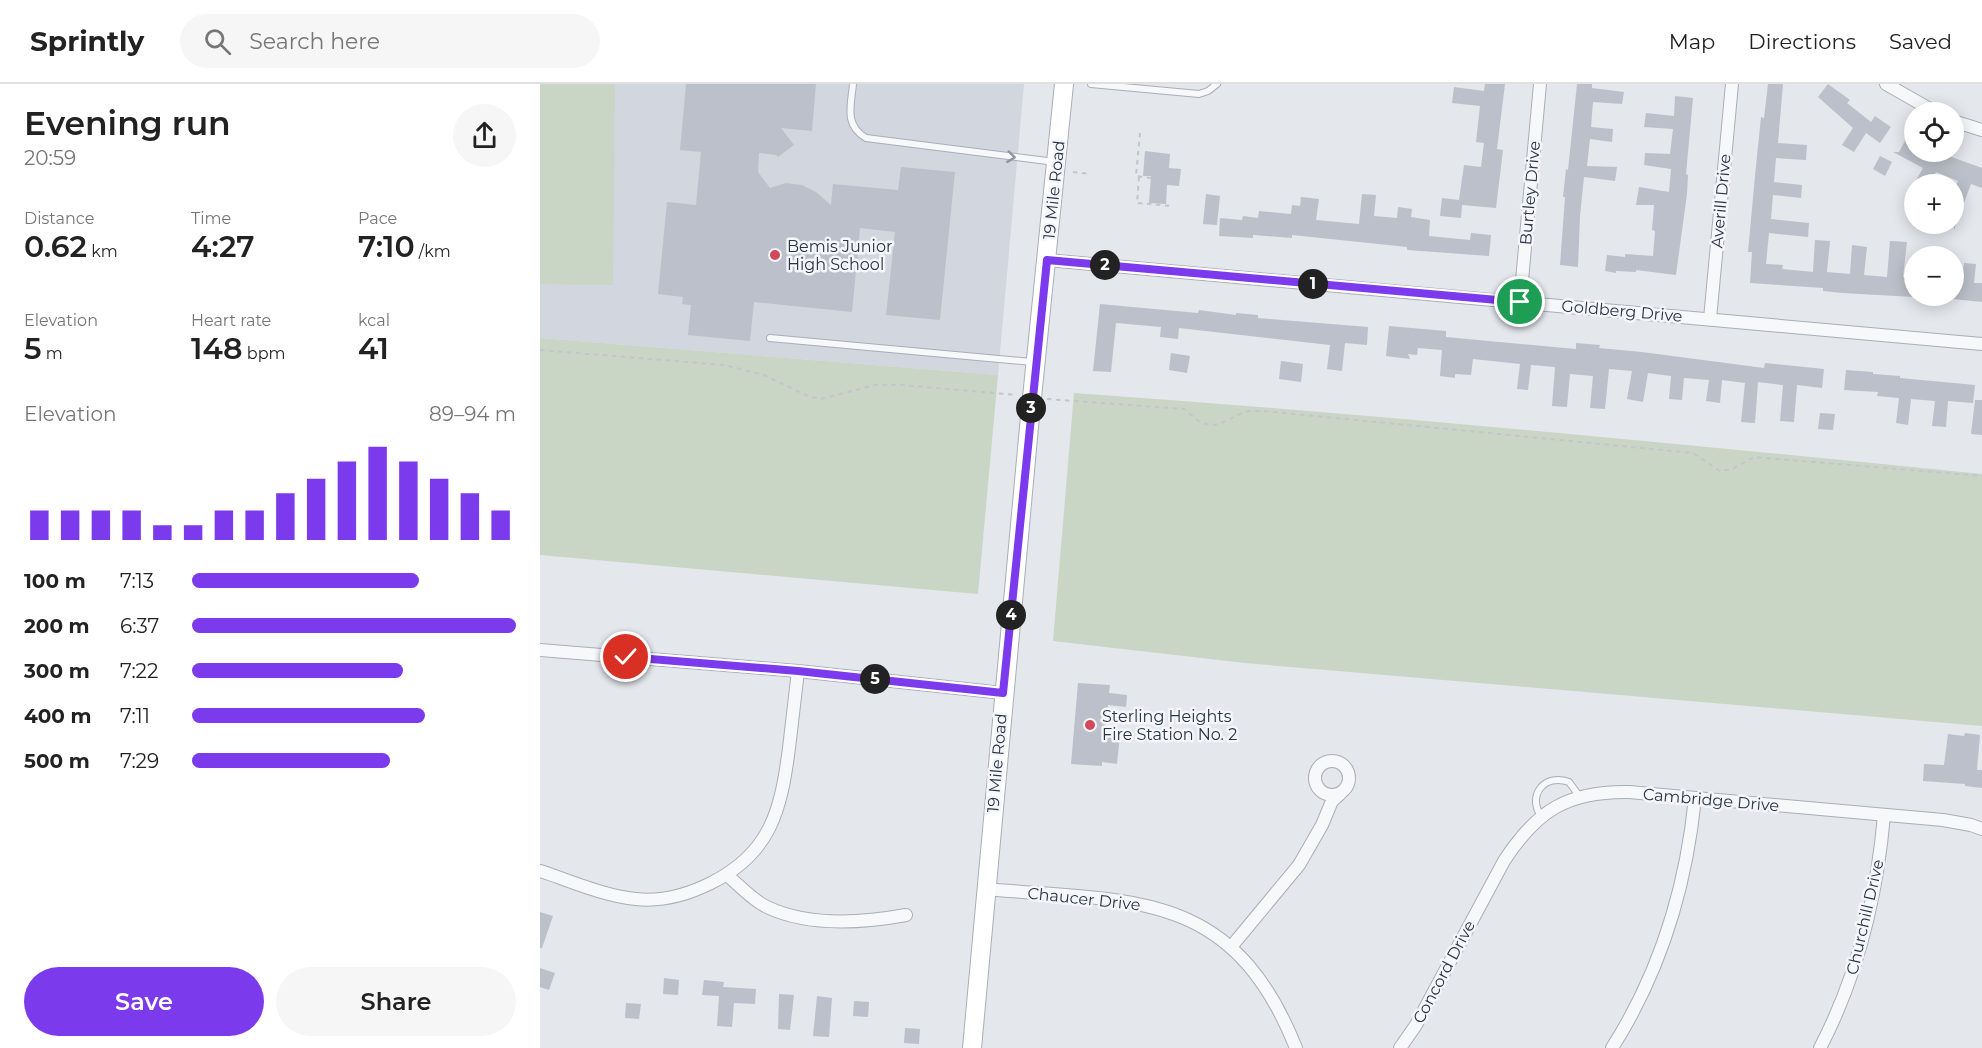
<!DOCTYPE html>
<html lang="en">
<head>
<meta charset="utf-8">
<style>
  :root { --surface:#fff; --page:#f6f6f6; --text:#222; --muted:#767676; --line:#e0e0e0; --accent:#7c3aed }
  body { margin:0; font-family:Montserrat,sans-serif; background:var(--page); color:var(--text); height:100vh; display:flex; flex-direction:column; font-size:22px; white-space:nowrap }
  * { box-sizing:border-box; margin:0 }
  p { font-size:20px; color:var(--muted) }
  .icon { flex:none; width:33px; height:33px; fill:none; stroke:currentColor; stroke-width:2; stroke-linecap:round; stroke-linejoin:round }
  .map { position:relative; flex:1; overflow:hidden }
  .side { display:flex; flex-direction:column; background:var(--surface); width:540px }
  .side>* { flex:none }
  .tools { position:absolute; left:1364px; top:18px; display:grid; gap:12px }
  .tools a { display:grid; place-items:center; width:60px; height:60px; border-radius:50%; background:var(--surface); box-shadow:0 3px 15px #0003; font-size:30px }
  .pin { position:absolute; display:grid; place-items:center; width:51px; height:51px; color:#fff; margin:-26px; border:3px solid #fff; border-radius:50%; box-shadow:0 2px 6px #0007 }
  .km { position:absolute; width:30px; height:30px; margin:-15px; border-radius:50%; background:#222; color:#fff; font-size:16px; line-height:30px; text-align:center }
  .round { display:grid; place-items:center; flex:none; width:63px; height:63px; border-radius:32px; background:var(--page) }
  .summary { display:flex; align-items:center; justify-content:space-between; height:102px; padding:0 24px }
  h1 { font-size:33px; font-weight:600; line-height:45px }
  .stats { display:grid; grid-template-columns:repeat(3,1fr); gap:9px; height:102px; padding:6px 24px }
  .stats div { display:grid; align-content:center }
  .stats b { font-size:30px; font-weight:600 }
  .stats small { font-size:16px; font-weight:400 }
  .stats p { font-size:16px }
  .chart { height:168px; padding:12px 24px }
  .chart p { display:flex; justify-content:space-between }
  .chart svg { width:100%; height:108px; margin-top:6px; stroke:var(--accent); stroke-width:6 }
  .button { display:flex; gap:12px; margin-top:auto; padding:12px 24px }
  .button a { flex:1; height:69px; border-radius:36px; background:var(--accent); color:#fff; font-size:24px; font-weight:600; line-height:69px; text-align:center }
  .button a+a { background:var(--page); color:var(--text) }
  ul { padding:0 24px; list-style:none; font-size:20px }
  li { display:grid; grid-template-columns:96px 72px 1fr; align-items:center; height:45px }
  li i { height:15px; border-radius:8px; background:var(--accent) }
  header { display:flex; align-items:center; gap:36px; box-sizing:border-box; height:84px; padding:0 30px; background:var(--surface); border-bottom:2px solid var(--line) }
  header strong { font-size:28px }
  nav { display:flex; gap:33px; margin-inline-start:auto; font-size:21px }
  .search { width:420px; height:54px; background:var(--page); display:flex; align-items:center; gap:15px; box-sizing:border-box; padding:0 21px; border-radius:33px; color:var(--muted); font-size:22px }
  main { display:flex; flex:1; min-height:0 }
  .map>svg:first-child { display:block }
</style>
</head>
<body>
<header>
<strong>Sprintly</strong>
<div class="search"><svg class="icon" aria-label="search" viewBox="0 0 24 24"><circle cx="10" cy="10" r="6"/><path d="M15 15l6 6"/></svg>Search here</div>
<nav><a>Map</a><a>Directions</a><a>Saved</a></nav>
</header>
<main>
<section class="side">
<div class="summary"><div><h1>Evening run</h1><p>20:59</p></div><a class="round"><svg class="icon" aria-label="share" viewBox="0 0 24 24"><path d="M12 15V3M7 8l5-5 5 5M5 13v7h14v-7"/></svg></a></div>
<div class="stats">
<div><p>Distance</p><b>0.62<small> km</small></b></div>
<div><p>Time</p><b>4:27</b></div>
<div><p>Pace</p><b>7:10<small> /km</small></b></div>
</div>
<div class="stats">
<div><p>Elevation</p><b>5<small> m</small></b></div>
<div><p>Heart rate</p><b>148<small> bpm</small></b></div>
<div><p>kcal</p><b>41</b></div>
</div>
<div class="chart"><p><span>Elevation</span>89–94 m</p>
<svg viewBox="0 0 160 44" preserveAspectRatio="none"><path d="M5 44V32M15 44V32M25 44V32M35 44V32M45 44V38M55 44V38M65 44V32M75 44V32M85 44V25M95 44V19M105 44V12M115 44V6M125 44V12M135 44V19M145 44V25M155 44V32"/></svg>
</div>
<ul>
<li><b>100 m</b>7:13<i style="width:70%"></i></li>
<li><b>200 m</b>6:37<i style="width:100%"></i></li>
<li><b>300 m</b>7:22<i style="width:65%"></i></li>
<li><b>400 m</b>7:11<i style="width:72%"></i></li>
<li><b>500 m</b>7:29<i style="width:61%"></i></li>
</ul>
<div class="button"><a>Save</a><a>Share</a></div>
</section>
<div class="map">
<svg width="1442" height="964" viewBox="0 0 1442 964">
  <rect width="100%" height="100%" fill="#e4e7ec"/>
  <path fill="#d2d6de" d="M0,0H484L458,291L0,254Z"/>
  <path fill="#c9d6c5" d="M0,0H75L73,201L0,200Z
    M0,254L458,291L438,510L0,471Z
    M534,309C837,330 1140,360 1442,390V642L705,579L513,557Z"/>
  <path fill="#bbc0ca" d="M146,0H276L272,47L241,44L254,61L238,73L236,71L219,69L218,88L230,104L246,99L262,101L276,108L291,121L293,100L358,106L361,83L415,88L400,236L346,231L355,148L320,144L312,228L214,218L210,257L148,251L151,221L142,220L143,213L118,210L127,118L156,121L161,68L140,66Z
    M945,0H965L957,65L963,66L956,124L922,121L921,134L900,132L902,114L919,116L924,81L941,83L944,59L936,58L940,22L912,19L914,3L944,7Z
    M1037,0H1052V4L1084,8L1082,20L1053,18L1051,43L1073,45L1072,58L1050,55L1047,82L1077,83L1075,97L1044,93L1040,132L1038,183L1020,181L1025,113H1023L1026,85L1028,86Z
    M1228,0H1243L1238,59L1267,61L1266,76L1236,74L1234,98L1262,101L1261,114L1233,111L1231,135L1269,139L1268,153L1229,149L1226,180L1243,181L1242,185L1273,188L1275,156L1290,157L1287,188L1310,190L1312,161L1327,163L1324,191L1347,193L1350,157L1367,158L1363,193L1374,194V213L1302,209L1283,207V204L1210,199L1212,168H1208L1215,92L1221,33L1224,34Z
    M1288,0L1310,16L1307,19L1331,38L1335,32L1351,43L1340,59L1326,49L1314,68L1302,61L1313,44L1278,13Z
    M1135,12L1153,14L1146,90L1148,91L1147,110L1136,191L1096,186V188L1076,187V189L1065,187L1067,171L1085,173V170L1113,172L1115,147L1112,146L1114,121H1096L1099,103L1129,108L1131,85L1104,81L1105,69L1130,70L1133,45L1104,43L1106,29L1134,32Z
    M1374,40V68H1398L1442,84V104L1431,100L1414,146L1413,110L1418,97L1396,88L1389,100H1374L1383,84L1353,68H1359Z
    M605,67L630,70L629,84L641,85L639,102L627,101L626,120L609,119L611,92H603Z
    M1340,72L1352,78L1345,92L1333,85Z
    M666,110L680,112L677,141L663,140Z
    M822,110L836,111L834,132L857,134L858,123L872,125L871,133L890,136L889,152L930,156L931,149L951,151L949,172L867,166V163L752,151V154L713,151V154L679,152L680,134L702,136L703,132L718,134L719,127L751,130L752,121L760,122L761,113L779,115L776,136L819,140Z
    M1424,179L1436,180L1434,199H1442V218L1413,215V197H1422Z
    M560,220L658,229L659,226L696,231V229L718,231V234L828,243L827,261L805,259L802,287L787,285L790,261L639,244L638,255L620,253L621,243L576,239L571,288L553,287Z
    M849,242L906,247V253L1036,265V259L1060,261L1059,264L1102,268L1224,284L1225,279L1284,285L1282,304L1257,301L1254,338L1240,337L1243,301L1218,298L1215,339L1201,338L1205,299L1182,296L1180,319L1166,317L1169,296L1144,294L1142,316L1129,315L1131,292L1108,289L1103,318L1087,315L1092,287L1069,285L1065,325L1050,324L1053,292L1030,290L1027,323L1012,322L1015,283L991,281L988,306L977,305L980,280L933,275L931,291L915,290V294L900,292L902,266L878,264L877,271L868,270L870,275L846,272Z
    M631,269L650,272L647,289L629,286Z
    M741,277L763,280L761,298L739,295Z
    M1306,286L1333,288V290L1360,292V294L1435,301L1433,319L1408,317L1406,343L1392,342L1395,317L1371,315L1368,341L1356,339L1359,314L1337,312L1338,308L1304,306Z
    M1435,316H1442V351L1431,350Z
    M1280,329L1295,330L1293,346L1278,345Z
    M538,599L570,601L569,609L587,611L586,623L568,621L565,649L580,651L577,680L562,678V682L531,680Z
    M1425,649L1440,651L1437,686H1442V704L1425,702V700L1383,697L1384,680L1404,681L1408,650L1424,652Z
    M0,828L13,832L2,864H0Z
    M0,884L15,889L9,906L0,903Z
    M124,894L139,896L138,911L123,910Z
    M164,896L184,898L183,903L216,905L215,920L194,919L192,943L177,942L179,912L162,911Z
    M239,910L254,911L250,946L238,945Z
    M277,912L292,914L289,953L273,952Z
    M314,917L329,918L328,933L313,932Z
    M86,919L101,920L99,935L85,934Z
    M365,944L380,945L379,960L364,959Z"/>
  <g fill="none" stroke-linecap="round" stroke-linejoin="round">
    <defs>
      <path id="lane" d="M313,0C311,22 304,41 326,54L515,78
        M551,0L659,10L668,7L677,0
        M230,254L492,278
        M1001,732C987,712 1004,689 1029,698L1040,713"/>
      <path id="street" d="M1346,0L1395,28
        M1413,37L1442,46
        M507,176L1442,260
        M980,218L1000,0
        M1170,235L1192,0
        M0,566L258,587L463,609
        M775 694a17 17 0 1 1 34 0a17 17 0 1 1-34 0Z
        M0,787C31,797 64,812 96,815C123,818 147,811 171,799C231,769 241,726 249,664C252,638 255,613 258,587
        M187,791C200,802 212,816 227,823C269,843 322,839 366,831
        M445,805C593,818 692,804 756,964
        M691,863L759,781L782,741L792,717L800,710
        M860,964L876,941L964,777C997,726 1028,707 1089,708L1403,736L1431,741L1442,745
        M1072,964C1121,887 1146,804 1155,714
        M1280,964C1318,891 1337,813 1344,731"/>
      <path id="secondary" d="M432,964L489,343L524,0"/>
    </defs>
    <use href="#lane" stroke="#a9aeb7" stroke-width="8"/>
    <use href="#street" stroke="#a9aeb7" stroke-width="14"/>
    <use href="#secondary" stroke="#a9aeb7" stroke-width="20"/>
    <path stroke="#c2c5cb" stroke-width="2" stroke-dasharray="4.5 4.5" stroke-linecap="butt" d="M600,49L596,92L611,94
      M533,88L551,90
      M599,93L597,119L632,122
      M0,266L184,281L224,291L268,312L281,315L335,301H361L477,311
      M507,315L644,325C648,328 652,332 656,335C676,349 687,334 705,328C711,326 718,327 724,327L1153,369L1180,387L1192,385L1214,373L1442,392"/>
    <use href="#lane" stroke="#f7f8fa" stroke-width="6"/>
    <use href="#street" stroke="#f7f8fa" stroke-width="12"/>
    <use href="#secondary" stroke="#fff" stroke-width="18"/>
  </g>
  <defs><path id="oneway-chevron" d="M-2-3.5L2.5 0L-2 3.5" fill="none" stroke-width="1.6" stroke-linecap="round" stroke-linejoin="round" transform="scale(1.5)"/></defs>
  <use stroke="#9196a0" href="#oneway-chevron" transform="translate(471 73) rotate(7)"/>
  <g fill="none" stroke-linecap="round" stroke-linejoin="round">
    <defs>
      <path id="route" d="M86,573L258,587L463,609L507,176L980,218"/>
    </defs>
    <use href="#route" stroke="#fff" stroke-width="12"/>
    <use href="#route" stroke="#7c3aed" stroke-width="8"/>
  </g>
  <g fill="#d1495b" stroke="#f4f6f9" stroke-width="2">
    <circle cx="235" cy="171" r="6"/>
    <circle cx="550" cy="641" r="6"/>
  </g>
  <g text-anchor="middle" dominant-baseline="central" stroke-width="5" stroke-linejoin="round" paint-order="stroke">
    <g font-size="16" fill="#2b3445" stroke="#f4f6f9">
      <text transform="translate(514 106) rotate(-84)">19 Mile Road</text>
      <text transform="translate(990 109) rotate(-85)">Burtley Drive</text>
      <text transform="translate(1181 117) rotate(-85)">Averill Drive</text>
      <text transform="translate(1082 227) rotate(5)">Goldberg Drive</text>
      <text transform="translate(457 679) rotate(-85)">19 Mile Road</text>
      <text transform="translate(1171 716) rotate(5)">Cambridge Drive</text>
      <text transform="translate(544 815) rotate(6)">Chaucer Drive</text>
      <text transform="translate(1325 833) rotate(-77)">Churchill Drive</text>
      <text transform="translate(904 888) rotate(-62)">Concord Drive</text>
    </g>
    <g font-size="16" fill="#2b3445" stroke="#f4f6f9" text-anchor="start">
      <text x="247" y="162">Bemis Junior<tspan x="247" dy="18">High School</tspan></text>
      <text x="562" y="632">Sterling Heights<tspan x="562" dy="18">Fire Station No. 2</tspan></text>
    </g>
  </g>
</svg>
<div class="tools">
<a><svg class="icon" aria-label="locate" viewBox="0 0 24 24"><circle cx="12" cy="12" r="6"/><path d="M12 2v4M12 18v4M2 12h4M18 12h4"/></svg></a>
<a>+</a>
<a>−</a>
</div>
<div class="pin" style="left:980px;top:218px;background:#1e9e55"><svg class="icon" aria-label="arrive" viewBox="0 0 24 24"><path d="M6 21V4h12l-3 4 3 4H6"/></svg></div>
<div class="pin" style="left:86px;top:573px;background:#d93025"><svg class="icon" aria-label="check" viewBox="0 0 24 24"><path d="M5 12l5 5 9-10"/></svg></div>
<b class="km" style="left:773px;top:200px">1</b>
<b class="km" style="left:565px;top:181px">2</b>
<b class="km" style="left:491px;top:324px">3</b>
<b class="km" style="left:471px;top:531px">4</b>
<b class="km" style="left:335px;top:595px">5</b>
</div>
</main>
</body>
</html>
